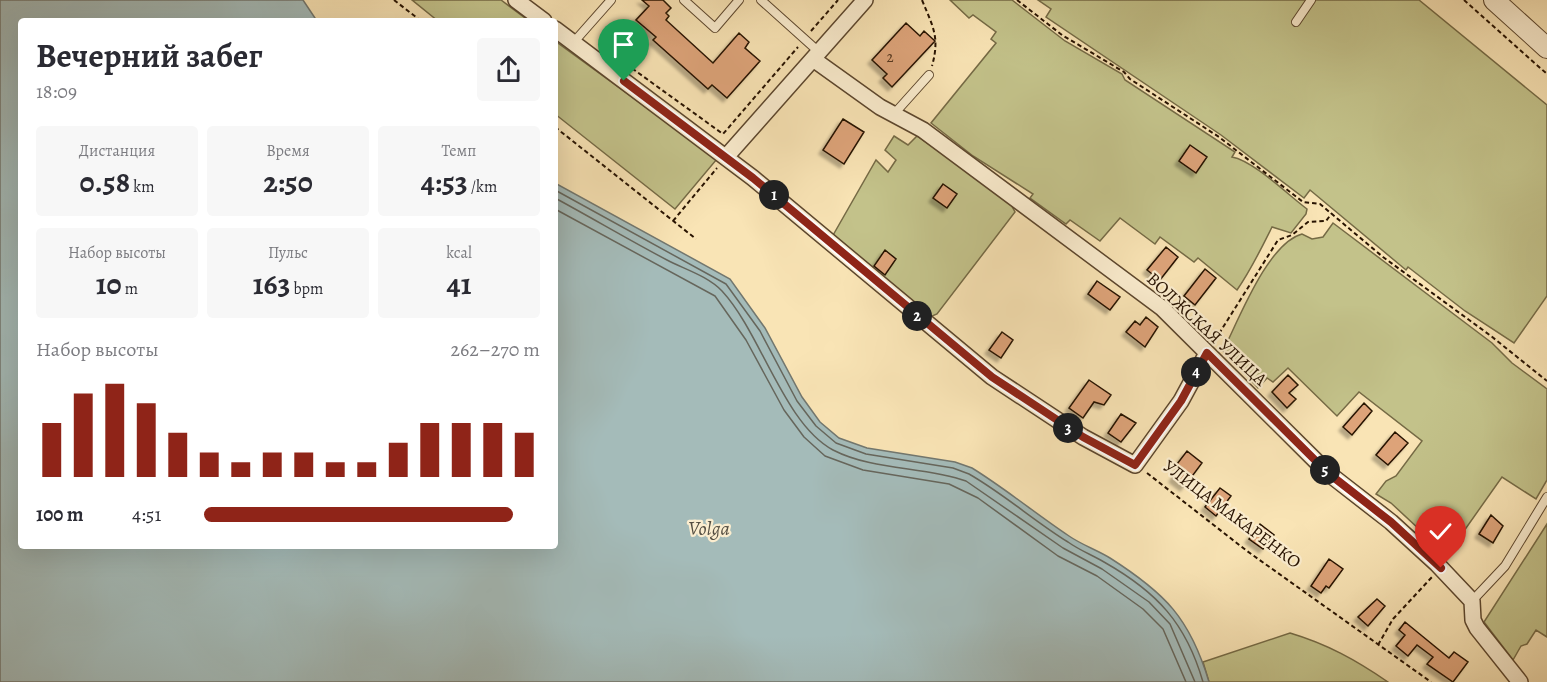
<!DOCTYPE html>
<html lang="ru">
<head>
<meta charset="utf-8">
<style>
  :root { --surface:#fff; --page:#f7f7f7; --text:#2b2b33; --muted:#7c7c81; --accent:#8f2418 }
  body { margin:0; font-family:Alegreya,serif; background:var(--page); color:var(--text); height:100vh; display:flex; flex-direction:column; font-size:22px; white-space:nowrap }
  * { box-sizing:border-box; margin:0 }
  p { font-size:20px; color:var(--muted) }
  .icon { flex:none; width:33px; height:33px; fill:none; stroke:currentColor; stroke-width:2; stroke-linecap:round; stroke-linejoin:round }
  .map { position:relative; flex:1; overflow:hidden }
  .details { position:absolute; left:18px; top:18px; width:540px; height:531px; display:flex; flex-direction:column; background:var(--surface); border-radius:6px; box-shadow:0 6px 24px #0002 }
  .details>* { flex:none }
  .pin { position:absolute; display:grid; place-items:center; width:51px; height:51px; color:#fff; margin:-62px -26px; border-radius:50% 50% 50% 0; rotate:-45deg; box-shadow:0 0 6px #0007 }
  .pin .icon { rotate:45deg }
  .km { position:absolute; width:30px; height:30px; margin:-15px; border-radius:50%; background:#222; color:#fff; font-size:16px; line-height:30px; text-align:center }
  .round { display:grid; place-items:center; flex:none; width:63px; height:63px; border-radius:6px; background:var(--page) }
  .summary { display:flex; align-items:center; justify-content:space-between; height:102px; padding:0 18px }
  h1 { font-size:33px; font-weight:600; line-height:45px }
  .metrics { display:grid; grid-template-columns:repeat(3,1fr); gap:9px; height:102px; padding:6px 18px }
  .metrics div { display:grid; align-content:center; border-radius:6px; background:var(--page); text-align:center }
  .metrics b { font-size:30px; font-weight:600 }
  .metrics small { font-size:16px; font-weight:400 }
  .metrics p { font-size:16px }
  .chart { height:168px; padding:12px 18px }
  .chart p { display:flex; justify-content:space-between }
  .chart svg { width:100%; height:108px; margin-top:6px; stroke:var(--accent); stroke-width:6 }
  ul { padding:0 18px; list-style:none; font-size:20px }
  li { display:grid; grid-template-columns:96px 72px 1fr; align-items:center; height:45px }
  li i { height:15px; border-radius:8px; background:var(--accent) }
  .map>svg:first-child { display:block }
</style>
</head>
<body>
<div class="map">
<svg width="1547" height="682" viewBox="0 0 1547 682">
  <defs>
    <filter id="shadow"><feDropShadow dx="-4" dy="4" stdDeviation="1.5" flood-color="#0004"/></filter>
  </defs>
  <rect width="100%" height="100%" fill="#f9e4b5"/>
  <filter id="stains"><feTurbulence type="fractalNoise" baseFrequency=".00333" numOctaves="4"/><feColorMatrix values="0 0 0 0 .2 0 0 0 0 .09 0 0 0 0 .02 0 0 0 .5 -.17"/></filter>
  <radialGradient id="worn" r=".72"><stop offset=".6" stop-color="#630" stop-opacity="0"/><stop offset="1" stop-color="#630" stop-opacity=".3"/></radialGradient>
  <path fill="#c3c28a" stroke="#756a45" stroke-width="1.5" d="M412,0H501L529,21H438Z
    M950,0H1012L1065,41L1122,74L1125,80L1235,152L1232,157C1254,161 1288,195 1307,209L1306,214L1291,233L1272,227C1261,249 1251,270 1237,290L1198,258L1194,262L1160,237L1155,244L1120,218L1100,241L1070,220L1066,224L1030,198L1033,194L973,156L931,123L996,43L991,39L996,32L973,15L969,18Z
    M1038,0H1419L1547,105V296L1514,343L1465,311L1408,267L1406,270L1310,190L1304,198L1221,135L1046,17L1051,9Z
    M555,41L717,159L675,209L555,114Z
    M894,136L908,145L917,136L1009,201L1015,212L937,314L930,317L832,237L876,160L888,172L896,160L885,150Z
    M1333,223L1492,343L1512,363L1547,389V480L1536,499L1502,477L1447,555L1391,503L1376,494L1386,481L1396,476L1422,441L1359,392L1337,416L1288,368L1273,382L1267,378L1258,388L1223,351C1239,319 1268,243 1302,234L1312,239L1323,237Z
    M1547,524V637L1536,630L1527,644L1521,646L1513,660L1484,622Z
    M1290,633C1327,644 1356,660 1388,682H1209L1203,662Z"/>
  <path fill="#a4bbb9" stroke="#72776f" stroke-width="1.5" d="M0,0H303L317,21H21V546H555V183L730,279L765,328L802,397L820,422L839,438L867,448L955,462L972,468C1006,489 1036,514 1069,536C1082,545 1097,550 1110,558C1165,593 1190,618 1209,682H0Z"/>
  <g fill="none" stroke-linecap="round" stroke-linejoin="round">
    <path stroke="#66665c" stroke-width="1.5" d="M555,190L726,284L760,331L797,401L816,426L836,443L866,454L953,468L969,474C1004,494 1034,521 1068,542C1079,550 1092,555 1104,562C1157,592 1186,623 1203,682
      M555,198C592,218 629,240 667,260C684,269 708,276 722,291C761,333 784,424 833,450C874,471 924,466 966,481L1063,548L1102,569L1149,602L1170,624L1195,682
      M555,209L715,296L746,340L784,410L804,437L825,456L863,470L949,484L978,498L1058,556L1097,576L1143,609L1163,629L1186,682"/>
  </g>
  <path fill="#dda379" stroke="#271200" stroke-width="1.5" filter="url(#shadow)" d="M642,0H663L671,8L666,13L669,16L666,20L713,63L739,33L749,42L745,48L760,61L727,98L712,85L708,89L653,40L656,37L636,20L649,6Z
    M906,23L920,36L924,31L935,41L892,87L883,78L887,74L872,60Z
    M843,119L864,132L844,164L823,150Z
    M1190,145L1207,157L1196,173L1179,161Z
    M943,184L957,194L947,208L933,198Z
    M1166,247L1178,257L1160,280L1147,270Z
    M885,250L896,259L885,275L874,266Z
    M1205,269L1216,278L1195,305L1184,296Z
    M1097,281L1120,297L1110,310L1088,294Z
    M1146,317L1158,327L1145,347L1126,332L1135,321L1140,325Z
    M1002,332L1013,340L1001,358L989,350Z
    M1288,375L1298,385L1289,393L1296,399L1287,408L1272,392Z
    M1089,380L1111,395L1104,405L1094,402L1083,418L1069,408Z
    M1364,403L1372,411L1352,435L1343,427Z
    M1121,414L1136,423L1121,442L1108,433Z
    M1395,432L1408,443L1388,465L1376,455Z
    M1187,451L1202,463L1184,487L1173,478L1181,467L1177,464Z
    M1220,488L1231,496L1216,516L1205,507Z
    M1491,515L1503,526L1493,543L1479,534Z
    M1260,524L1274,535L1263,549L1249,539Z
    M1329,559L1343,569L1329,588L1326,586L1321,593L1311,586Z
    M1377,599L1385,606L1368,626L1358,617Z
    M1405,622L1449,658L1454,652L1468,662L1453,682L1427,664L1433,657L1417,645L1408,656L1396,646L1405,635L1399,630Z"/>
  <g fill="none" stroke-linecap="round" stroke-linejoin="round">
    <defs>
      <path id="service" d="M684,0L715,28L739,0
        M761,0L819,52
        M1296,22L1311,0
        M573,43L611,0
        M894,114L929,75
        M1472,601L1505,566L1547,497"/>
      <path id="minor" d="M516,0L544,21
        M555,29L753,178L992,377L1083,437L1135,465L1181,401L1207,353
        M813,59L880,107L923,130L1162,308L1328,473L1391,522L1437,564L1472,601L1473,620L1477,628L1520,682
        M726,157L865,0"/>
      <path id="tertiary" d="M1494,0L1547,48"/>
    </defs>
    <use href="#service" stroke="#5c462d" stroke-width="10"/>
    <use href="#minor" stroke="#5c462d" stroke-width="18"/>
    <use href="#tertiary" stroke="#5c462d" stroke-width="22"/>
    <path stroke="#271200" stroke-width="2" stroke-dasharray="4.5 3" stroke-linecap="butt" d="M394,0L421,21
      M922,0C933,27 940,37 932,66
      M1017,0L1062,35L1124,72L1130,79L1219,137L1303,202L1320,204L1383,257L1491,336L1547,381
      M1464,0L1547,74
      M811,31L838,0
      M626,64L723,134L798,47
      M555,127L696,239
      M673,221L717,168
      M1215,340L1278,240L1292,235L1308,222L1326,221L1332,213
      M1147,473L1247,551L1431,682
      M1378,645L1393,619L1432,577"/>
    <use href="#service" stroke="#fbedcf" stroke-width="8"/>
    <use href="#minor" stroke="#fbedcf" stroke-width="15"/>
    <use href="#tertiary" stroke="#fbedcf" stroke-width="20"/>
  </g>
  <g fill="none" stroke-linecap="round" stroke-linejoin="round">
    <defs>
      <path id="route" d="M624,81L753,178L992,377L1083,437L1135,465L1181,401L1207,353L1328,473L1391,522L1441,568"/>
    </defs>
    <use href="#route" stroke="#fff" stroke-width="12"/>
    <use href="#route" stroke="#8f2418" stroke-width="8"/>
  </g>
  <g text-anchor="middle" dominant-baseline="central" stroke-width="4.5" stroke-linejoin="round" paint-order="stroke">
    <g font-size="15" fill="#54361e">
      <text x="890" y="57">2</text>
    </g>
    <g font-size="18" fill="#271200" stroke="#fbedcf">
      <text transform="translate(1207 329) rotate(43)">ВОЛЖСКАЯ УЛИЦА</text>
      <text transform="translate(1232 514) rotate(37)">УЛИЦА МАКАРЕНКО</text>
    </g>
    <g font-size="20" font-style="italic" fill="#534d41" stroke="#fbedcf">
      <text x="709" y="528">Volga</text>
    </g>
  </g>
  <rect width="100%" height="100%" filter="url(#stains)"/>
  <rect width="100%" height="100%" fill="url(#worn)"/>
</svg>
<div class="pin" style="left:624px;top:81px;background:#1e9e55"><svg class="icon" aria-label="arrive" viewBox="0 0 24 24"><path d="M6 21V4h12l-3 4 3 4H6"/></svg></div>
<div class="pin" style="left:1441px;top:568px;background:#d93025"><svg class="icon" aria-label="check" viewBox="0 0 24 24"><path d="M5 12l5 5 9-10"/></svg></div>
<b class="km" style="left:774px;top:195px">1</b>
<b class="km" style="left:917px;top:316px">2</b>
<b class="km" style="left:1068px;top:428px">3</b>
<b class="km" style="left:1196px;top:372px">4</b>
<b class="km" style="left:1325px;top:470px">5</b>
<section class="details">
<div class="summary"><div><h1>Вечерний забег</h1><p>18:09</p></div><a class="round"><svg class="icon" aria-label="share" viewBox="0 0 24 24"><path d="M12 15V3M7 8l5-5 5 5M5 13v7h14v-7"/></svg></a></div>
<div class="metrics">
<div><p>Дистанция</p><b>0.58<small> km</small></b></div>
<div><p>Время</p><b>2:50</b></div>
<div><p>Темп</p><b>4:53<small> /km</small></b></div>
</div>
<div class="metrics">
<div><p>Набор высоты</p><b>10<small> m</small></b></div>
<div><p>Пульс</p><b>163<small> bpm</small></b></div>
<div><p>kcal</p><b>41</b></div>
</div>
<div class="chart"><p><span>Набор высоты</span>262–270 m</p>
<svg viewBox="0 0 160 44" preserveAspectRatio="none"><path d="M5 44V22M15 44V10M25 44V6M35 44V14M45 44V26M55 44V34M65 44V38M75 44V34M85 44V34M95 44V38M105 44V38M115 44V30M125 44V22M135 44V22M145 44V22M155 44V26"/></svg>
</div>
<ul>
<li><b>100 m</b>4:51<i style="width:92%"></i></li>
</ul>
</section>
</div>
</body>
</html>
